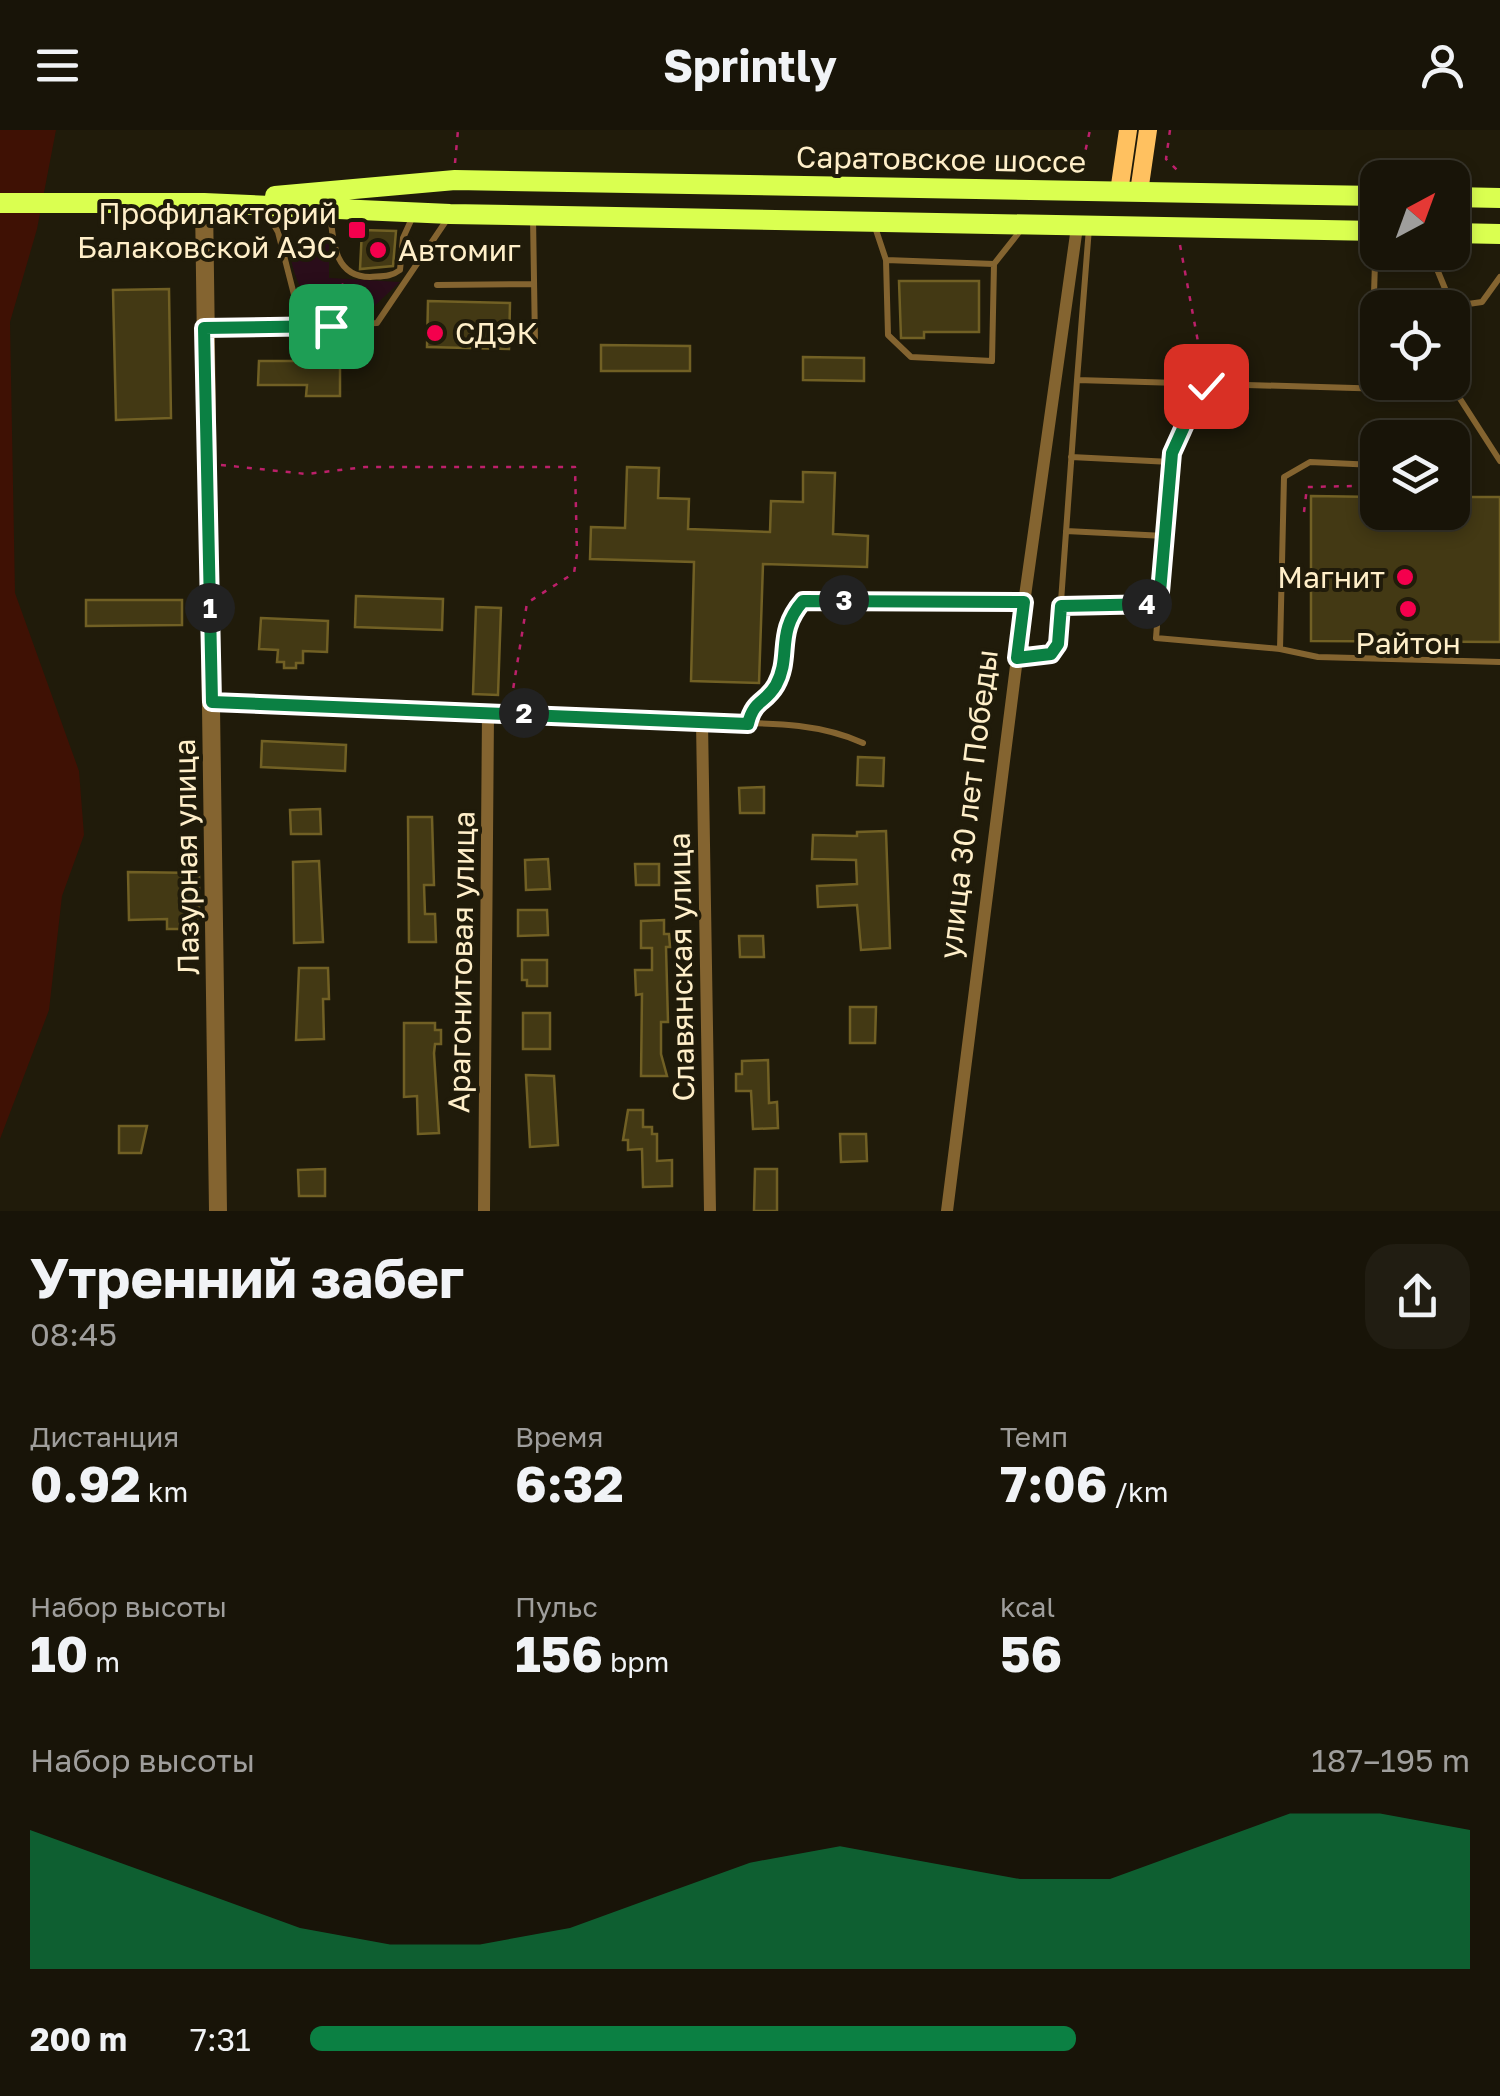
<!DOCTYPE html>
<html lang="ru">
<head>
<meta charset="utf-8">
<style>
  :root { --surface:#181408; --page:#211d12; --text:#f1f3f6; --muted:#9f9e9c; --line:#363329; --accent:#0b8043 }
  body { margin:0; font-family:"Golos Text",sans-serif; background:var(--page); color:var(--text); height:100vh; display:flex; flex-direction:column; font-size:38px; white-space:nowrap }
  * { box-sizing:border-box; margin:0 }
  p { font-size:32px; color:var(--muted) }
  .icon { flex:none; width:55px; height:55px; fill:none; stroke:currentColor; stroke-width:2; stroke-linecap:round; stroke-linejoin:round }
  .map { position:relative; height:1081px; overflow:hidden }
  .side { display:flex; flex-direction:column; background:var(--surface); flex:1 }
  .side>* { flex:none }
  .needle { width:65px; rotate:41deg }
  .tools { position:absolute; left:1360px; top:30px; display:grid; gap:20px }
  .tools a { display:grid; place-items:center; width:110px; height:110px; border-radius:20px; background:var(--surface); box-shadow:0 5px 15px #0003,0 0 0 2px var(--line); font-size:50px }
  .pin { position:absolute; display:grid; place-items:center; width:85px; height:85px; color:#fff; margin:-42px; border-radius:20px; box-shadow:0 5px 15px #0006 }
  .km { position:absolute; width:50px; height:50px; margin:-25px; border-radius:50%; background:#222; color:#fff; font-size:28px; line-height:50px; text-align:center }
  .round { display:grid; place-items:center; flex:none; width:105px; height:105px; border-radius:30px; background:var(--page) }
  .overview { display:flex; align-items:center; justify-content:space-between; height:170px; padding:0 30px }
  h1 { font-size:55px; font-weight:700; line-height:75px }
  .metrics { display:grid; grid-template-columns:repeat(3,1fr); gap:15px; height:170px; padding:10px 30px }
  .metrics div { display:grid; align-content:center }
  .metrics b { font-size:50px; font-weight:700 }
  .metrics small { font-size:28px; font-weight:400 }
  .metrics p { font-size:28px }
  .chart { height:280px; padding:20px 30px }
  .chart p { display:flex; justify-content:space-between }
  .chart svg { width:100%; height:180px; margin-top:10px; fill:var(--accent); opacity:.7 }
  ul { padding:0 30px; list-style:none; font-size:32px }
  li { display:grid; grid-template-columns:160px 120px 1fr; align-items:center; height:75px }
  li i { height:25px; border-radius:12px; background:var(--accent) }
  header { display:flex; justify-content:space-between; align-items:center; height:130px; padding:0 30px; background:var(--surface); font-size:45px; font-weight:700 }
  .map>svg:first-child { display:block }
</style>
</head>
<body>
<header><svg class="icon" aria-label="menu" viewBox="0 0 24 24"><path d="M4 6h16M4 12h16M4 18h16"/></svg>Sprintly<svg class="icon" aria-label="person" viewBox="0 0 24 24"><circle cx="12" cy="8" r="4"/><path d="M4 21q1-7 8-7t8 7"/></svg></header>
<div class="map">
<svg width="1500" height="1081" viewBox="0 0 1500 1081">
  <rect width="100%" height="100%" fill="#201b0a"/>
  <path fill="#2a0d1a" d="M289,112L329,114V148L400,152L369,181L341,182V172L329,170V180C299,173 291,138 289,112Z"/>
  <path fill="#3f1104" d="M0,0H56L37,99L10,192L15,463L79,641L84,705L62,766L49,880L0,1009Z"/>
  <path fill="#433914" stroke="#716024" stroke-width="2.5" d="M362,100L396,101L393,136L360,139Z
    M899,151H979V202H924V208H901Z
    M169,159L171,288L116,290L113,160Z
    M428,171L510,173L509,219L427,217Z
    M301,206H346V222H340V266H306L307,255H258L259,231H300Z
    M601,215L690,216V241H601Z
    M803,227L864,228V251L803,250Z
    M627,337L659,338L658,368L689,369L688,399L770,402L771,371L803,372V342L835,343L833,404L868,406L867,437L763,434L759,553L691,551L694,432L590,429L591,397L625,398Z
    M1311,366L1378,367V382H1452V367H1500V512L1311,511Z
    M356,466L443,469L442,500L355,497Z
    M86,470H182V495L86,496Z
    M476,477L501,478L498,565L473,564Z
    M261,488L328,491L327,522L303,521V533H296V538H284V532H277L278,520L259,519Z
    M262,611L346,615L345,641L261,637Z
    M858,627L884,628L883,656L857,655Z
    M764,657V683H740L739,658Z
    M320,679L321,704H291L290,680Z
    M408,687H432L434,755H424L425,784H435L436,812H409Z
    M886,701L890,818L861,820L857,775L818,777L817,756L857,754L856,730L812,729L813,705L857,706V702Z
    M548,729L550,759L526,760L525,730Z
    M319,731L323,812L294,813L293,732Z
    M635,734H659V755H636Z
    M128,742L199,743V790H195V799H167V789L129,790Z
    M518,780H547L548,805L518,806Z
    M664,790V804H669L670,817H666L668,892H661V924L667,946H641L642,864L636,865L635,840H652V818H641V791Z
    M739,806H763L764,827H740Z
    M522,830H547V856H527V850H522Z
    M299,838H328L329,869H323L324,909L296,910Z
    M850,877H876L875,913H850Z
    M523,883H550V919H523Z
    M404,893H435V900H441V914H435L434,923L439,1003L418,1004L417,966L404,967Z
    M768,930L769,973L777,972L778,998L753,999L751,961H736V944H742V931Z
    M526,945L554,946L558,1015L530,1017Z
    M628,980H643V997H652V1004H657V1031L672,1030V1056L643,1057L642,1019L628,1020V1010H623Z
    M119,996H147L141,1023H119Z
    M840,1004H866L867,1031L841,1032Z
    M325,1039V1066H299L298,1040Z
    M755,1039H777V1081H754Z"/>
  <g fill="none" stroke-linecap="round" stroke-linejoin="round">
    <path stroke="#bc206a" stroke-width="2.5" stroke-dasharray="5 8" stroke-linecap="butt" d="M1170,0L1166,29L1182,45
      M455,33L458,0
      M1080,45L1090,0
      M1180,115L1204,244
      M333,183L345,148
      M221,335L307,344L365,337H575L577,424L574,443L527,473L511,572
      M1304,382L1307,357L1356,356
      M751,582L777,554L789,488L796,480"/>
    <path stroke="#846430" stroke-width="6" d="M266,81L278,102L302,196L377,193L448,88
      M330,81C333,109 333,147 370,147C382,146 391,147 400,140L403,108L413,86
      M533,87L535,212
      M874,94L886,130L994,134L1020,101
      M1089,98L1077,250L1455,261L1500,331
      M1430,122L1446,161L1468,174L1482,172L1500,147
      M886,130L888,205L911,227L992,231L994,134
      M437,155L534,154
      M206,198L302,196
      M1189,255L1187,292L1171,323L1156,508L1280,519L1284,347L1310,332L1375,335
      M1371,256L1376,102
      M1071,327L1171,332
      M1066,401L1165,406
      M803,471L1022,473
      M1061,476L1159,474
      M1280,519L1318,527L1500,532
      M1019,528L1051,523L1058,513L1077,250
      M703,592C758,594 812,590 863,613"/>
    <path stroke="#846430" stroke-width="12" d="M212,572L702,592L710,1081
      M484,1081L488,583
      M947,1081L1024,473L1077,97"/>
    <path stroke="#846430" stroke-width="18" d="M204,73L218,1081"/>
    <path stroke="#ffc160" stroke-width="18" d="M1119,62L1128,0
      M1139,62L1148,0"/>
    <path stroke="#daff50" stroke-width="20" d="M275,66L455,50L1378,66
      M1452,67L1500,68
      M0,73H204L450,84L1378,101
      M1452,103L1500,104"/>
  </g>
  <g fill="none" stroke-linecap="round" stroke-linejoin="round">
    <defs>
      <path id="route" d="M331,196L204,198L212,572L748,594C754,569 765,574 776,555C792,526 775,503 803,471L1024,472L1017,528L1051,524L1058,514L1061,476L1159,474L1172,323L1186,292L1189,255L1206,256"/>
    </defs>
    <use href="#route" stroke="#fff" stroke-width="20"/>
    <use href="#route" stroke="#0b8043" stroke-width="12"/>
  </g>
  <g fill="#f4004d" stroke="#201b0a" stroke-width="4">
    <rect x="347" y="90" width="20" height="20" rx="5"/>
    <circle cx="378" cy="120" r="10"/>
    <circle cx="435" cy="203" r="10"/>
    <circle cx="1405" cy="447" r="10"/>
    <circle cx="1408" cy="479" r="10"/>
  </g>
  <g text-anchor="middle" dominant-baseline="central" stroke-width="8" stroke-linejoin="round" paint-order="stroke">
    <g font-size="30" fill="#ffefc9" stroke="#201b0a">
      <text transform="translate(941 29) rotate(1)">Саратовское шоссе</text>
      <text transform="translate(968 674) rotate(-83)">улица 30 лет Победы</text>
      <text transform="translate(186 727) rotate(-91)">Лазурная улица</text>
      <text transform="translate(461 832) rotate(-89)">Арагонитовая улица</text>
      <text transform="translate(681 837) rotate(-91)">Славянская улица</text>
    </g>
    <g font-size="30" fill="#ffefc9" stroke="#201b0a" text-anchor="end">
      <text x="337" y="83">Профилакторий<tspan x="337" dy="34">Балаковской АЭС</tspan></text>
      <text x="398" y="120" text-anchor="start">Автомиг</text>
      <text x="455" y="203" text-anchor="start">СДЭК</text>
      <text x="1385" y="447">Магнит</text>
      <text x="1408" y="513" text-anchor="middle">Райтон</text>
    </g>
  </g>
</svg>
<div class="tools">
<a><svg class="needle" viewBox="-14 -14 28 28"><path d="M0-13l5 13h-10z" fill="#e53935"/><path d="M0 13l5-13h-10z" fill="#9f9e9c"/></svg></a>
<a><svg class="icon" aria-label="locate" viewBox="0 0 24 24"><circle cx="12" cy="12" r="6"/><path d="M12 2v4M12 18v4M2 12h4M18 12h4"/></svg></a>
<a><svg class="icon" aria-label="layers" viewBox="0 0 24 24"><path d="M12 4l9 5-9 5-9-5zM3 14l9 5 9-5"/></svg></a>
</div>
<div class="pin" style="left:331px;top:196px;background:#1e9e55"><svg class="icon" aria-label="arrive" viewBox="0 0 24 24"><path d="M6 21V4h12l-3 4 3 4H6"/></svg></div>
<div class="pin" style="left:1206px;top:256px;background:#d93025"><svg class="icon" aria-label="check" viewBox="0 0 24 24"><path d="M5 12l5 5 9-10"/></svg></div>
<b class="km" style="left:210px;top:478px">1</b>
<b class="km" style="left:524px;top:583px">2</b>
<b class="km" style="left:844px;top:470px">3</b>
<b class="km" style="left:1147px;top:474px">4</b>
</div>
<section class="side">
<div class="overview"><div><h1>Утренний забег</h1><p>08:45</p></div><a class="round"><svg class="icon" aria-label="share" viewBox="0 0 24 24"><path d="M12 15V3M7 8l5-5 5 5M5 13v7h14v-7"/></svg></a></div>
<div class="metrics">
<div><p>Дистанция</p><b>0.92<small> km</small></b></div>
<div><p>Время</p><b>6:32</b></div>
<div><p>Темп</p><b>7:06<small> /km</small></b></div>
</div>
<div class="metrics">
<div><p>Набор высоты</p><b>10<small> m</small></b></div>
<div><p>Пульс</p><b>156<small> bpm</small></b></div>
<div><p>kcal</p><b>56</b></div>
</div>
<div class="chart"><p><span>Набор высоты</span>187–195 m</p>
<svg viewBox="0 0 160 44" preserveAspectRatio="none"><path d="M0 44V10L10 18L20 26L30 34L40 38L50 38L60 34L70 26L80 18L90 14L100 18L110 22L120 22L130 14L140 6L150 6L160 10V44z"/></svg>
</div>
<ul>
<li><b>200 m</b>7:31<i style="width:66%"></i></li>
</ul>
</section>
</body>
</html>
